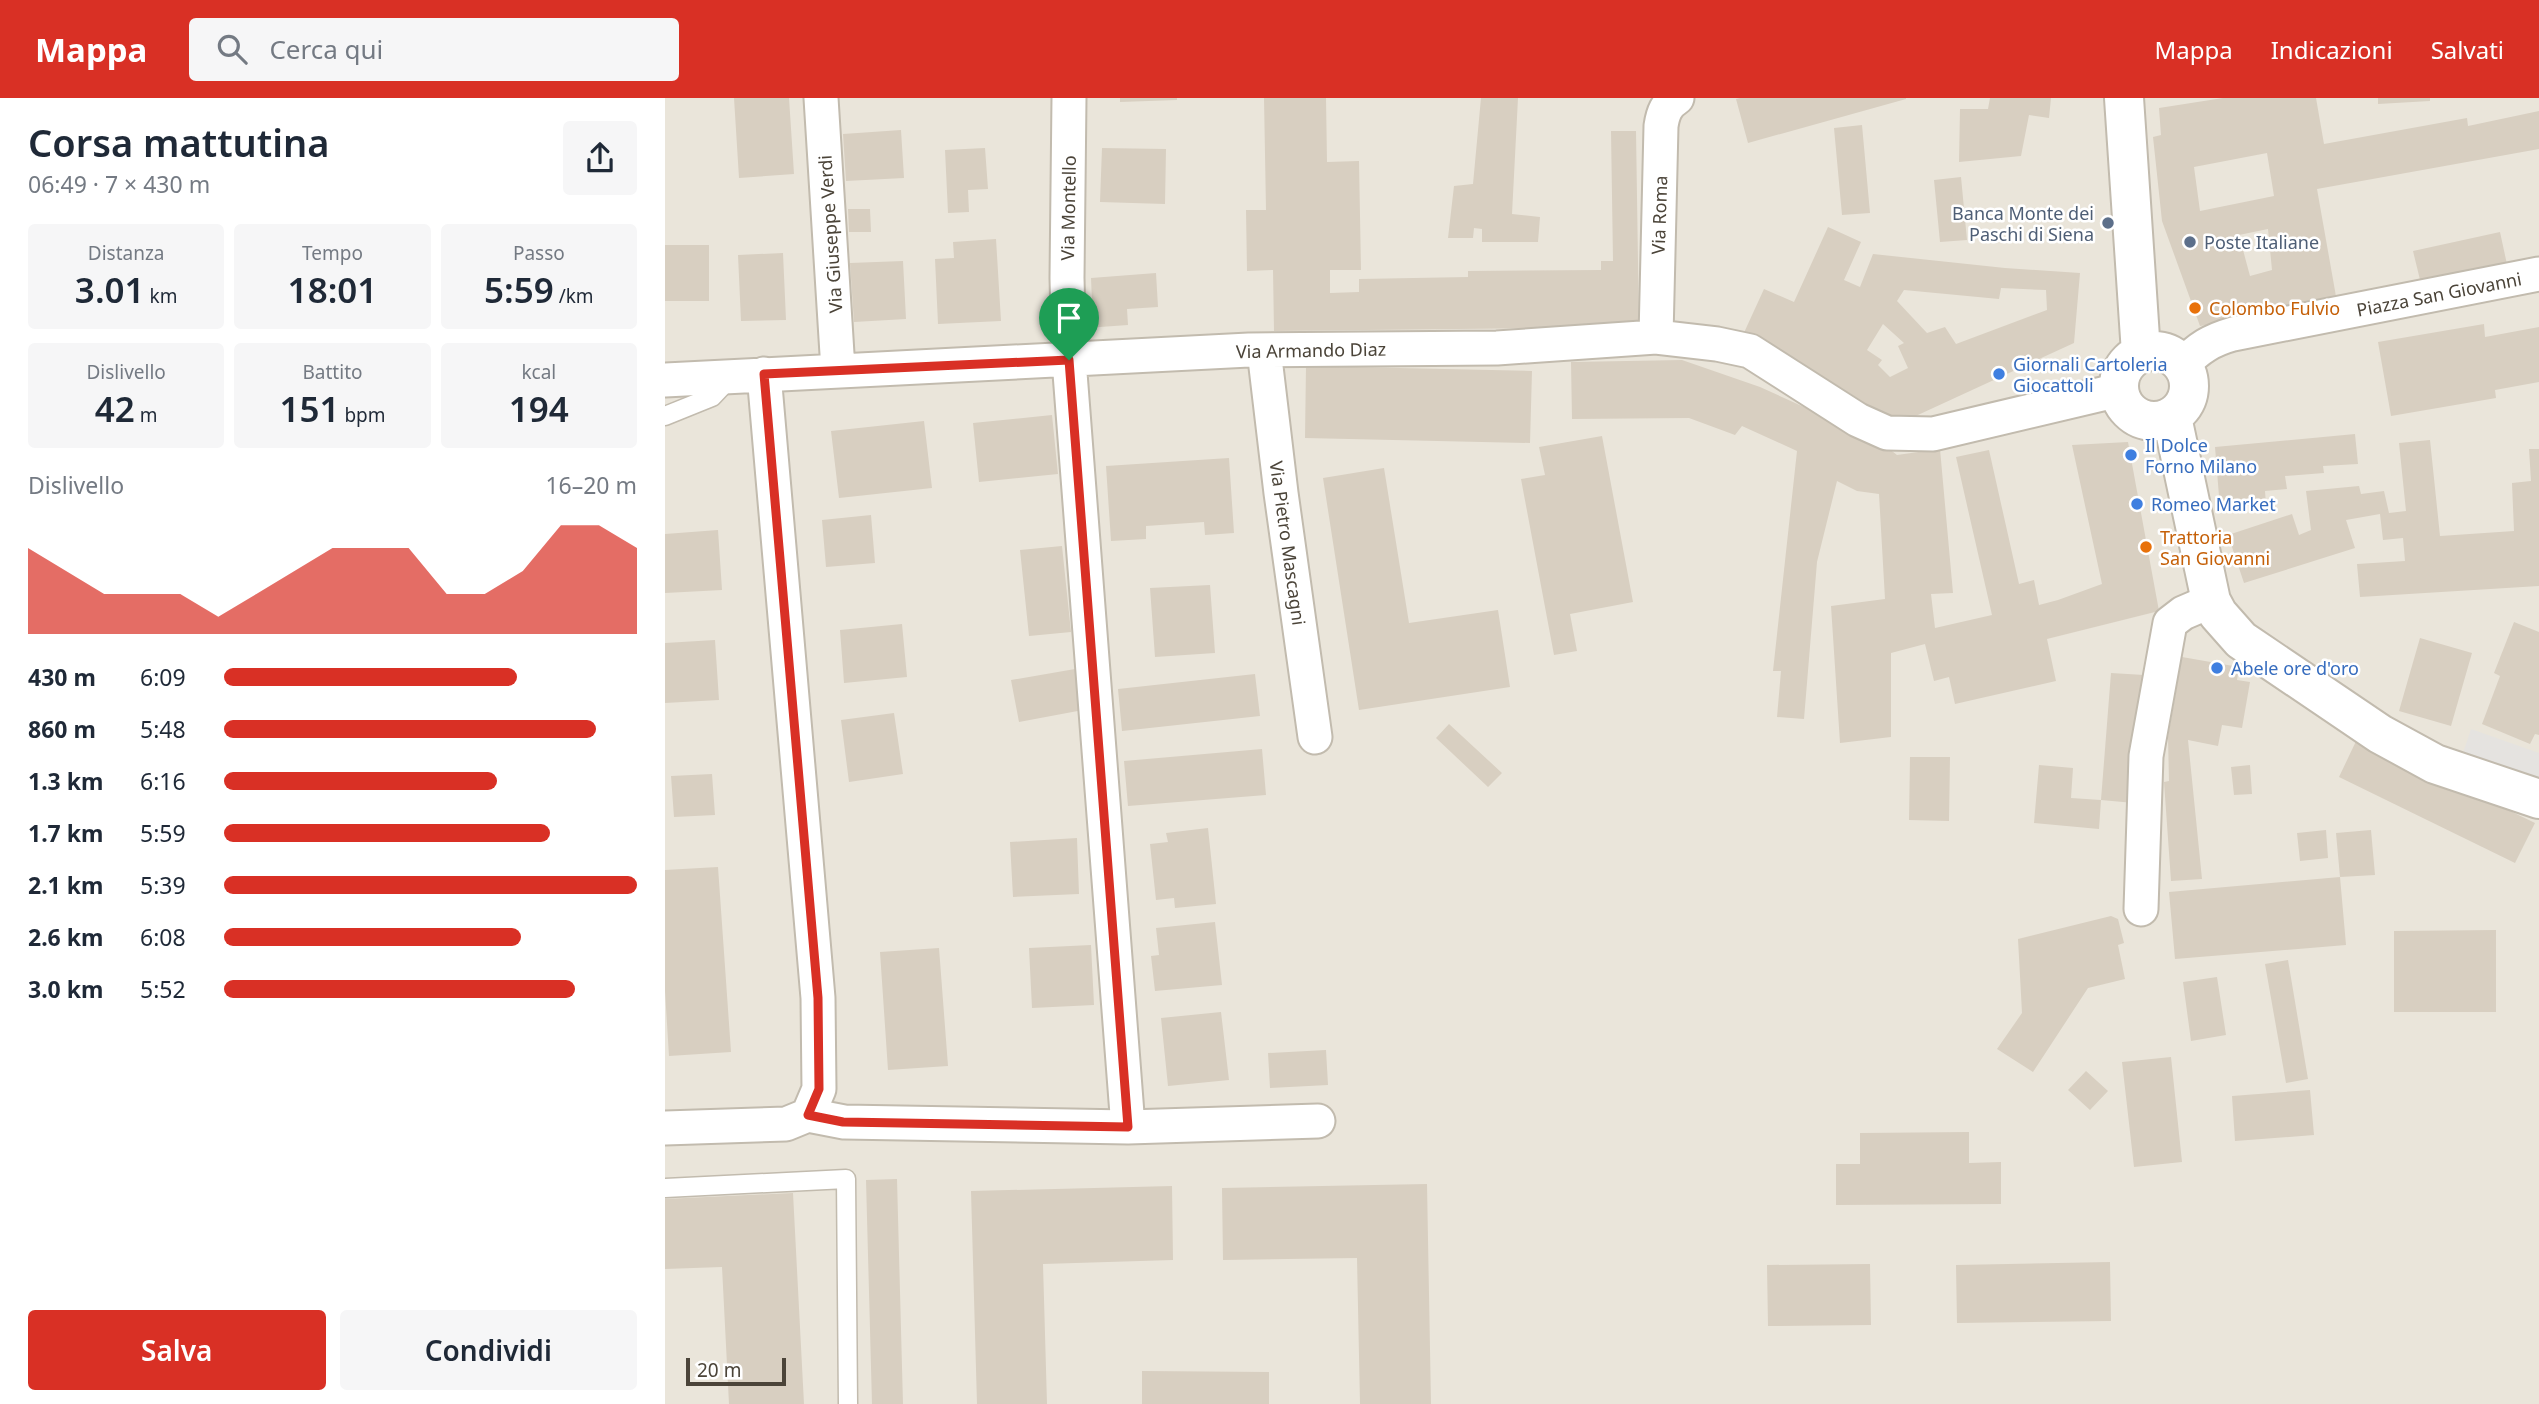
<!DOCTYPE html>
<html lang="it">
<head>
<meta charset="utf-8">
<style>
  :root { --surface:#fff; --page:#f6f6f7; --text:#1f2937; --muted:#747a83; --accent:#d93025 }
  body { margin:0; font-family:"Noto Sans",sans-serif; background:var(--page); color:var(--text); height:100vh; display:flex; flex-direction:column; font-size:26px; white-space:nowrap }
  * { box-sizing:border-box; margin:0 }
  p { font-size:23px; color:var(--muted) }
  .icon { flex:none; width:38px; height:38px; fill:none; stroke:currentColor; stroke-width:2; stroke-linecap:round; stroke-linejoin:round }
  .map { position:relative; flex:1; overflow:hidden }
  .panel { display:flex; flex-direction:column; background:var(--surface); width:665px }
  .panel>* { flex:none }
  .scale { position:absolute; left:21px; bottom:18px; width:100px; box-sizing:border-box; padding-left:7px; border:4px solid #4b4439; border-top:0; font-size:19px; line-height:24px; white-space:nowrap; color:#4b4439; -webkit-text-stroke:5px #fff; paint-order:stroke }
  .pin { position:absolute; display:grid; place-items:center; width:60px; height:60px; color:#fff; margin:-72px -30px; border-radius:50% 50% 50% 0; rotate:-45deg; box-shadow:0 0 7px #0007 }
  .pin .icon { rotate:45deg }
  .round { display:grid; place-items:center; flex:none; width:74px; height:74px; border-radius:7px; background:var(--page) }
  .head { display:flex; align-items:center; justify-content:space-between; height:119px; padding:0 28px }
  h1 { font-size:38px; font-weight:600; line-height:52px }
  .stats { display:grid; grid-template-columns:repeat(3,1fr); gap:10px; height:119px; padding:7px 28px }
  .stats div { display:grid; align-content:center; border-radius:7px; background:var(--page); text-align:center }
  .stats b { font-size:35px; font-weight:600 }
  .stats small { font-size:19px; font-weight:400 }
  .stats p { font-size:19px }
  .chart { height:196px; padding:14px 28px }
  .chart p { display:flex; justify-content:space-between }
  .chart svg { width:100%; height:126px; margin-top:7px; fill:var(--accent); opacity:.7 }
  .button { display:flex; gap:14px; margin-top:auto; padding:14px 28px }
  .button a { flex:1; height:80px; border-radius:7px; background:var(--accent); color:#fff; font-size:28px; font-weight:600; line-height:80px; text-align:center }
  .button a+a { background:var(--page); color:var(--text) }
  ul { padding:0 28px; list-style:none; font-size:23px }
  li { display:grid; grid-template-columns:112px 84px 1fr; align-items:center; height:52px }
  li i { height:18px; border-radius:9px; background:var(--accent) }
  header { display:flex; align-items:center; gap:42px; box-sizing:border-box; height:98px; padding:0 35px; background:var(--accent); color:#fff }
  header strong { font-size:33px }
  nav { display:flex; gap:38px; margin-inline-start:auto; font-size:24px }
  .search { width:490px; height:63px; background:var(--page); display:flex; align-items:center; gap:18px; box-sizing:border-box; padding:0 24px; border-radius:7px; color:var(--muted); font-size:26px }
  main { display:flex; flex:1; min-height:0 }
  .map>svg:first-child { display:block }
</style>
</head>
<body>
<header>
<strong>Mappa</strong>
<div class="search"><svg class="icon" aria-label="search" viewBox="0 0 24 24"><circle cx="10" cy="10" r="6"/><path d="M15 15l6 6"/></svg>Cerca qui</div>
<nav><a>Mappa</a><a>Indicazioni</a><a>Salvati</a></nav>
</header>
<main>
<section class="panel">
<div class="head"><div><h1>Corsa mattutina</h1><p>06:49 · 7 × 430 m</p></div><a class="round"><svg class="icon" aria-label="share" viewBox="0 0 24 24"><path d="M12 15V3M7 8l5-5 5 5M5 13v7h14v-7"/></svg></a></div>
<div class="stats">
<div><p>Distanza</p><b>3.01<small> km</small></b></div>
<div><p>Tempo</p><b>18:01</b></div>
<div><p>Passo</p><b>5:59<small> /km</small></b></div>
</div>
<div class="stats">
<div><p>Dislivello</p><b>42<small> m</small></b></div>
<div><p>Battito</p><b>151<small> bpm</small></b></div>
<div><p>kcal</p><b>194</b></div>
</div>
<div class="chart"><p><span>Dislivello</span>16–20 m</p>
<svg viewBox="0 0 160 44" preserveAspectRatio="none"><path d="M0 44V14L10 22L20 30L30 30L40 30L50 38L60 30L70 22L80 14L90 14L100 14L110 30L120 30L130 22L140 6L150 6L160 14V44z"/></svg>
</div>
<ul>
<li><b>430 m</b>6:09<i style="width:71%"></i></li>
<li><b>860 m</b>5:48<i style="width:90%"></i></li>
<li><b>1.3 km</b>6:16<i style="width:66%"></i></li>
<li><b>1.7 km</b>5:59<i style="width:79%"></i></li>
<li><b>2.1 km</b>5:39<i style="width:100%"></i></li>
<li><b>2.6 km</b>6:08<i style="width:72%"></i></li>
<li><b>3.0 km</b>5:52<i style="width:85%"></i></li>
</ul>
<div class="button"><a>Salva</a><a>Condividi</a></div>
</section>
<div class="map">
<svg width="1874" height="1306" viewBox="0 0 1874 1306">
  <rect width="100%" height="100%" fill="#f6f3ec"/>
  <path fill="#eae5da" d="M0,0H1874V1306H0Z"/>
  <path fill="#e5e3e0" d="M1806,631L1874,655V686L1797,658Z"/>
  <path fill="#d8cfc1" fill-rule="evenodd" d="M69,0H124L129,76L74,80Z
    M455,0H512V2L455,4Z
    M599,0H661L662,64L694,63L696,172H665V195L694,194V181L803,179V173L936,172V163H948L946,33H971L974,229L609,233L608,172L582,173L581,112H601Z
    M816,0H853L847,116L875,119L873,144H817V131L809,130L808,140H783L789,88L808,86Z
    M1075,0H1241V1L1083,45L1071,1Z
    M1325,0H1386L1384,20L1364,17L1356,58L1294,64L1295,11H1323Z
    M1558,0H1651L1659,46L1802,20L1803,28L1874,13V51L1652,91L1672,204L1535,228L1497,123L1488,39L1496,37L1494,10ZM1602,55L1609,98L1535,113L1529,69ZM1603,131L1607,172L1585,178L1574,137Z
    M1713,0H1765V3L1713,6Z
    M1197,27L1205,115L1177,117L1169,30Z
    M236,32L239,80L181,83L178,36Z
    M320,50L323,91L303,92L304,114L283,115L280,52Z
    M437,50L501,51L500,106L435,104Z
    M1296,79L1302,142L1275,144L1269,82Z
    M183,111H205L206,134H184Z
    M1163,129L1196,144L1179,182L1195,189L1208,156L1340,170L1415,175L1409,245L1229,328L1216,316L1186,296L1077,239L1099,191L1129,204ZM1336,190L1381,192L1382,212L1291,246L1280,229L1262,235L1232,203L1239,192L1334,201ZM1218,226L1239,245L1233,248L1243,270L1225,279L1213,267L1217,262L1202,252Z
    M1835,134L1843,171L1757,190L1748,153Z
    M331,141L336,223L273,226L270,161L289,160L288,144Z
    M0,147H44V203H0Z
    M118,155L121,222L76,223L73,157Z
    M238,163L241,221L189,224L185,165Z
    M491,175L493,209L462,211L463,227L421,230L419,203H427L426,180Z
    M1819,226L1820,239L1874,229V284L1830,292L1831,300L1726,318L1713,244Z
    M1017,262L1095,289L1214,343L1232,357L1275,351L1288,495L1266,496L1270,530L1327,517L1291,359L1324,352L1354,486L1369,482L1374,507L1393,502L1437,486L1407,347L1463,344L1494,513L1382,541L1391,583L1290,606L1284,579L1269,583L1260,546L1226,555V639L1175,645L1166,508L1220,501L1214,396L1192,393L1172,383L1152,464L1139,621L1112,619L1116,573H1108L1132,353L1077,328L1070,337L1024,320L907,321L906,264Z
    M641,268L867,273L865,345L640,340Z
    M387,317L393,376L314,384L308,325Z
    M259,323L267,390L174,400L166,333Z
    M1690,336L1693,366L1658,368L1659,375L1620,378L1622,391L1600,393L1601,406L1555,410L1550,349Z
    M937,338L968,504L905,516L912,553L889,557L856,381L880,377L874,349Z
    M1765,342L1775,438L1849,433L1847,385L1866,383L1864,351H1874V488L1695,499L1692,466L1740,463L1738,440L1718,442L1715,416L1681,422L1690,450L1579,485L1563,437L1627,416L1634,437L1646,432L1641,393L1694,388L1696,396L1719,393L1724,415L1741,413L1734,345Z
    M564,360L569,435L540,437L539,424L481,428V441L446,443L441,368Z
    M719,370L744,525L833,512L845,589L694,612L658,380Z
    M206,417L210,465L161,469L157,422Z
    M53,432L57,492L0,495V436Z
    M397,448L406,534L364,538L355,452Z
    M545,487L550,555L490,559L485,490Z
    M1849,524L1874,534V637L1870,636L1865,646L1817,626L1835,578L1829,575Z
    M237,526L242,579L179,585L175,532Z
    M1755,540L1807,555L1786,628L1734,613Z
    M50,542L54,602L0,605V545Z
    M1517,559L1574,569L1572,582L1585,584L1577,630L1557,627L1553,648L1523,642L1537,781L1506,783L1499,684L1504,683L1503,639Z
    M410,571L418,612L354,624L346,582Z
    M1446,575L1479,577L1469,705L1436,702L1434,731L1369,725L1374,667L1408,670L1406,700L1436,702Z
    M590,576L595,618L457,633L453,591Z
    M229,615L238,676L184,684L176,622Z
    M784,626L837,675L823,689L771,640Z
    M1693,639L1870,725L1850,765L1674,679Z
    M597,651L601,697L463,708L459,663Z
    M1245,659H1285L1284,723L1244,722Z
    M1585,667L1587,696L1569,697L1566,669Z
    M47,676L50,717L9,719L6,678Z
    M543,730L551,806L510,810L509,800L491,802L485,746L503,744L501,735Z
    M1661,732L1663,760L1635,763L1632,735Z
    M1706,732L1710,777L1675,779L1671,735Z
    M412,740L414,796L348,799L345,744Z
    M53,769L66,954L4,958L0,893V772Z
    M1675,779L1681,847L1510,861L1504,794Z
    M1446,818L1453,821L1459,845L1453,847L1460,881L1423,890L1368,974L1332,951L1357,915L1353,841Z
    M550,824L557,887L490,893L486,858L494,857L491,830Z
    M1831,832V914H1729V833Z
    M426,847L429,907L367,910L364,850Z
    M274,850L283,968L223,972L215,854Z
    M1623,862L1643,981L1621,985L1600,866Z
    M1552,879L1561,937L1526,943L1518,884Z
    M556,914L564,982L503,988L496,920Z
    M661,952L663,987L605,990L603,955Z
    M1506,959L1517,1064L1469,1069L1457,964Z
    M1421,973L1443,993L1425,1012L1403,992Z
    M1645,992L1649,1037L1570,1043L1567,998Z
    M1304,1034V1065L1336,1064V1106L1171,1107V1066H1195V1035Z
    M232,1081L238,1306H207L201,1082Z
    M762,1086L766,1306H695L692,1160L558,1162L557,1090Z
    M507,1088L508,1162L378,1166L382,1306H312L306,1093Z
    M128,1095L139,1306H64L57,1169L0,1171V1101Z
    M1445,1164L1446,1223L1292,1225L1291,1167Z
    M1205,1166L1206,1227L1103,1228L1102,1167Z
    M477,1273L604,1274V1306H477Z"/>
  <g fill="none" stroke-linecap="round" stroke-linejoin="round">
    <defs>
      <path id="service" d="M0,318L47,299L65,280
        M0,1090L181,1081L183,1306"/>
      <path id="minor" d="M156,0L173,272
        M404,0L402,180L404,262L463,1029
        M991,239L996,28C998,15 1001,7 1012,0
        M599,252L616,395L650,639
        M1518,267C1533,250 1547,242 1568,236L1874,176
        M99,276L153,900L154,991L143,1017
        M0,282L584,252L832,250L991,239L1052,246L1085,253L1193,322L1222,335L1268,336L1454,292
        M1476,811L1481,658L1505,525L1518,515L1546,503
        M0,1030L121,1026L143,1017L179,1024L463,1029L653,1023"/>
      <path id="tertiary" d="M1459,0L1476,255
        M1454 288a35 35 0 1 1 70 0a35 35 0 1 1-70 0Z
        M1507,319L1546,503L1553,516L1576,542L1715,636L1770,666L1874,701"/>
    </defs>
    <use href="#service" stroke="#c2bbae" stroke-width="21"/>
    <use href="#minor" stroke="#c2bbae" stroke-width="37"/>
    <use href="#tertiary" stroke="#c2bbae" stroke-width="42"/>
    <use href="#service" stroke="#fff" stroke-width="18"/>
    <use href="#minor" stroke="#fff" stroke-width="33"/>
    <use href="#tertiary" stroke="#fff" stroke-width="38"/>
  </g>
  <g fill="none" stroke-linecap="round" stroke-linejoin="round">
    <defs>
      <path id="route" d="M404,262L463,1029L178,1024L143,1017L154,991L153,900L99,276Z"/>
    </defs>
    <use href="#route" stroke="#fff" stroke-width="14"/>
    <use href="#route" stroke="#d93025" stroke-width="9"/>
  </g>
  <g fill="#5c6f8a" stroke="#fff" stroke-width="2.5">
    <circle cx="1443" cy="125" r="7"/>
    <circle cx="1525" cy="144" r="7"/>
  </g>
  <g fill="#e8710a" stroke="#fff" stroke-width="2.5">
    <circle cx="1530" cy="210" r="7"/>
    <circle cx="1481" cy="449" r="7"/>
  </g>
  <g fill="#3f7fe0" stroke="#fff" stroke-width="2.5">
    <circle cx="1334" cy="276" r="7"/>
    <circle cx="1466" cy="357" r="7"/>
    <circle cx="1472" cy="406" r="7"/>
    <circle cx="1552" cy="570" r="7"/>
  </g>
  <g text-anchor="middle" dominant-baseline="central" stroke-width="5" stroke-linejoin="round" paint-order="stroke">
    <g font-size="18" fill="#4b4439" stroke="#fff">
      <text transform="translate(403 110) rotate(-89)">Via Montello</text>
      <text transform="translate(994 117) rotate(-88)">Via Roma</text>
      <text transform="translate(165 136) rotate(-94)">Via Giuseppe Verdi</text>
      <text transform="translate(1774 196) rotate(-11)">Piazza San Giovanni</text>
      <text transform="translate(646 252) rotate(-1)">Via Armando Diaz</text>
      <text transform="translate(623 445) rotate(82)">Via Pietro Mascagni</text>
    </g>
    <g font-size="18" fill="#4e5e75" stroke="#fff" text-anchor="end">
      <text x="1429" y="115">Banca Monte dei<tspan x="1429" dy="21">Paschi di Siena</tspan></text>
      <text x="1539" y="144" text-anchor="start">Poste Italiane</text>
    </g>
    <g font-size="18" fill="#c56008" stroke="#fff" text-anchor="start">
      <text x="1544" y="210">Colombo Fulvio</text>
      <text x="1495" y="439">Trattoria<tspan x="1495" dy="21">San Giovanni</tspan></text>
    </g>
    <g font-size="18" fill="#366cbe" stroke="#fff" text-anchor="start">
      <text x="1348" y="266">Giornali Cartoleria<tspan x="1348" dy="21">Giocattoli</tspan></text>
      <text x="1480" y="347">Il Dolce<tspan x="1480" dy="21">Forno Milano</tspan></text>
      <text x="1486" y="406">Romeo Market</text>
      <text x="1566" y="570">Abele ore d'oro</text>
    </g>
  </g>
</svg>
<div class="scale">20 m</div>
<div class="pin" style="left:404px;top:262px;background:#1e9e55"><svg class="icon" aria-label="arrive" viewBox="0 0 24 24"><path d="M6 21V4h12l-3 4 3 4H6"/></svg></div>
</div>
</main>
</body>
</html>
